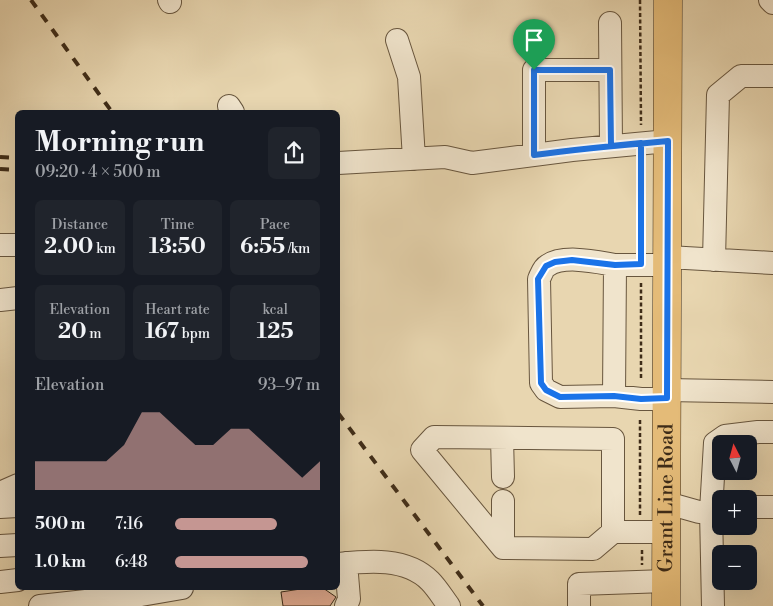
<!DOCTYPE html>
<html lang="en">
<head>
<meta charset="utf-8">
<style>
  :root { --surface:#171b24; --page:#20242c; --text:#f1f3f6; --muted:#9ea1a6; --accent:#c59692 }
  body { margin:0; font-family:"Libre Bodoni",serif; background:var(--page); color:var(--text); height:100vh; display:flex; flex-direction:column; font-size:19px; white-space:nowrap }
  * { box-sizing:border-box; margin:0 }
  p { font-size:16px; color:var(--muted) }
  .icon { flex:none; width:28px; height:28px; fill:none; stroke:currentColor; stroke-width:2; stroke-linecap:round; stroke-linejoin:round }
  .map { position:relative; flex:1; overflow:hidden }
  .side { position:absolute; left:15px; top:110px; width:325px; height:480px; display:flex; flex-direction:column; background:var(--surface); border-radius:8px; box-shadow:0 5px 20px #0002 }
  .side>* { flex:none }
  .needle { width:32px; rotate:354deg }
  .buttons { position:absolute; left:712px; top:435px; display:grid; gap:10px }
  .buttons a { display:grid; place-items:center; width:45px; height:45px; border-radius:8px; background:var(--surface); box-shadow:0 5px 20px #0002; font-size:25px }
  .pin { position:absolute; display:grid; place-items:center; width:42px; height:42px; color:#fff; margin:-51px -21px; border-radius:50% 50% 50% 0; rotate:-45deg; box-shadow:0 0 5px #0007 }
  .pin .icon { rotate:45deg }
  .round { display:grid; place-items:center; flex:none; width:52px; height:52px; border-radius:8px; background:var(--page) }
  .summary { display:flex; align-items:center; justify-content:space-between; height:85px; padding:0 20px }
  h1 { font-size:28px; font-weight:700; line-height:38px }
  .stats { display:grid; grid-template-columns:repeat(3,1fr); gap:8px; height:85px; padding:5px 20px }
  .stats div { display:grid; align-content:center; border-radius:8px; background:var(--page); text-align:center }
  .stats b { font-size:21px; font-weight:700 }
  .stats small { font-size:14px; font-weight:400 }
  .stats p { font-size:14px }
  .chart { height:140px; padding:10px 20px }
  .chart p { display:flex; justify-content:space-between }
  .chart svg { width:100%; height:90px; margin-top:5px; fill:var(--accent); opacity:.7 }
  ul { padding:0 20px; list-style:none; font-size:16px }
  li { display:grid; grid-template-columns:80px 60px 1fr; align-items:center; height:38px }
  li i { height:12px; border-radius:6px; background:var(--accent) }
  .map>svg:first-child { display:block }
</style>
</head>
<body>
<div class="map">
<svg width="773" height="606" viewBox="0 0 773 606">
  <rect width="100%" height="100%" fill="#e8d6b0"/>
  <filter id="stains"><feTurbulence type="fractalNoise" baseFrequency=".004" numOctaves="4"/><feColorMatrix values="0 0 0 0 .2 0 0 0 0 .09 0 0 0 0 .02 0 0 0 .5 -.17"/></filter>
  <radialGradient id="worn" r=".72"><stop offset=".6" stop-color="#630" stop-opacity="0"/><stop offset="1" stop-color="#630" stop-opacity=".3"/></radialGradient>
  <path fill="#e3ac92" stroke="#3e2c18" d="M307,588H323L336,597L330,606H283L281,592Z"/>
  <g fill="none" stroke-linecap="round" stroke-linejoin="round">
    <defs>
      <path id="minor" d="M169,0L170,2
        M770,0L773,3
        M610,23L611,146
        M397,40L409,77L414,159
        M229,106L233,112
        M534,155V70H610
        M338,163L445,157L472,163L572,150L668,141
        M0,245H18
        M668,257L773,263
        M714,260L718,95L741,76H773
        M667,265H615L614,396L641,399H667
        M0,300L18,298
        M667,390L773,392
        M614,396L560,397L546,390L541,383L539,279C541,275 543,268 547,266C563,254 597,262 615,265
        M502,438L503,477
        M0,493L18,485
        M667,503L699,512L721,510
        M0,507L18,506
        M749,507H773
        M613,532L593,549L503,548L422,450L434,437L613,439V532H666
        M0,546L18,545
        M503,548V501
        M338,564C368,561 406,557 430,581C437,588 443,598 449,606
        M0,582L18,580
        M40,606L141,595L182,588
        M346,606L349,599L346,563
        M579,606V584L666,581
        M713,606L711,511L715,443L725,436L758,432H773"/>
      <g id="major">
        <path id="s1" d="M666,606L668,0"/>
      </g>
    </defs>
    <use href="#minor" stroke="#68563e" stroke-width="24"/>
    <use href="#major" stroke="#3e2c18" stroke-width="29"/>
    <path stroke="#3e2c18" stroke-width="2.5" stroke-dasharray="4 2.5" stroke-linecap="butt" d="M640,0L641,125
      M641,247V163
      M641,283V380
      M640,515V418
      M642,550V565"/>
    <use href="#minor" stroke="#f0e4cc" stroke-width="22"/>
    <use href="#major" stroke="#e4bb78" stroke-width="28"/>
    <path stroke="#3e2c18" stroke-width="4" stroke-dasharray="9 9" stroke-linecap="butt" d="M31,0L112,112
      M0,157L18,158
      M0,169L18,170
      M338,413L483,606"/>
  </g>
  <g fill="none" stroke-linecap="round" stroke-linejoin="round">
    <defs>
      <path id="route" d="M534,70H610L611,146L641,143V264L615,265L572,260L555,262L546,266L538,279L541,383L546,390L560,397L614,396L641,399L667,398L668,141C623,145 579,149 534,155V70"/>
    </defs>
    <use href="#route" stroke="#fff" stroke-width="10"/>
    <use href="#route" stroke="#1a73e8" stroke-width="6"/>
  </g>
  <g text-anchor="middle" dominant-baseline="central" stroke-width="4.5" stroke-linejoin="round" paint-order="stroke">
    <g font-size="20" fill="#3e2c18" stroke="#f0e4cc">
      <text stroke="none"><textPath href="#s1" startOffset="108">Grant Line Road</textPath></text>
    </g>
  </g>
  <rect width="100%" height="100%" filter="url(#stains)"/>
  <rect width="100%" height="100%" fill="url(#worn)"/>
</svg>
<div class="buttons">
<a><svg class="needle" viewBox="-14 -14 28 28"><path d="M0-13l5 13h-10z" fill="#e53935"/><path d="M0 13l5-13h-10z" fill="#9ea1a6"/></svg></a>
<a>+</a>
<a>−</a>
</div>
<div class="pin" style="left:534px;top:70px;background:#1e9e55"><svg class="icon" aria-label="arrive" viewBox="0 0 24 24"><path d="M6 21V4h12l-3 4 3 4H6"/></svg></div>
<section class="side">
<div class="summary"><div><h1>Morning run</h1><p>09:20 · 4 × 500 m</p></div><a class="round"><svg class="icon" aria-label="share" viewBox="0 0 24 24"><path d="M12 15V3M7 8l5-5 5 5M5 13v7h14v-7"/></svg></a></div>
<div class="stats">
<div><p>Distance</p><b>2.00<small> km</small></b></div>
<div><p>Time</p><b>13:50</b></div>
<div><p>Pace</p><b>6:55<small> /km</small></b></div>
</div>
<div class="stats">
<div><p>Elevation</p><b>20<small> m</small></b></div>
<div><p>Heart rate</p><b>167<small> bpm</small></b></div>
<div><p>kcal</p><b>125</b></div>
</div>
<div class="chart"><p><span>Elevation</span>93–97 m</p>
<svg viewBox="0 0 160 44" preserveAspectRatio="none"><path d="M0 44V30L10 30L20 30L30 30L40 30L50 22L60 6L70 6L80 14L90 22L100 22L110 14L120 14L130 22L140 30L150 38L160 30V44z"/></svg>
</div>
<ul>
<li><b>500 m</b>7:16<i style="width:70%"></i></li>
<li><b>1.0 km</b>6:48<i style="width:92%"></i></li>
</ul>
</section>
</div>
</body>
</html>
